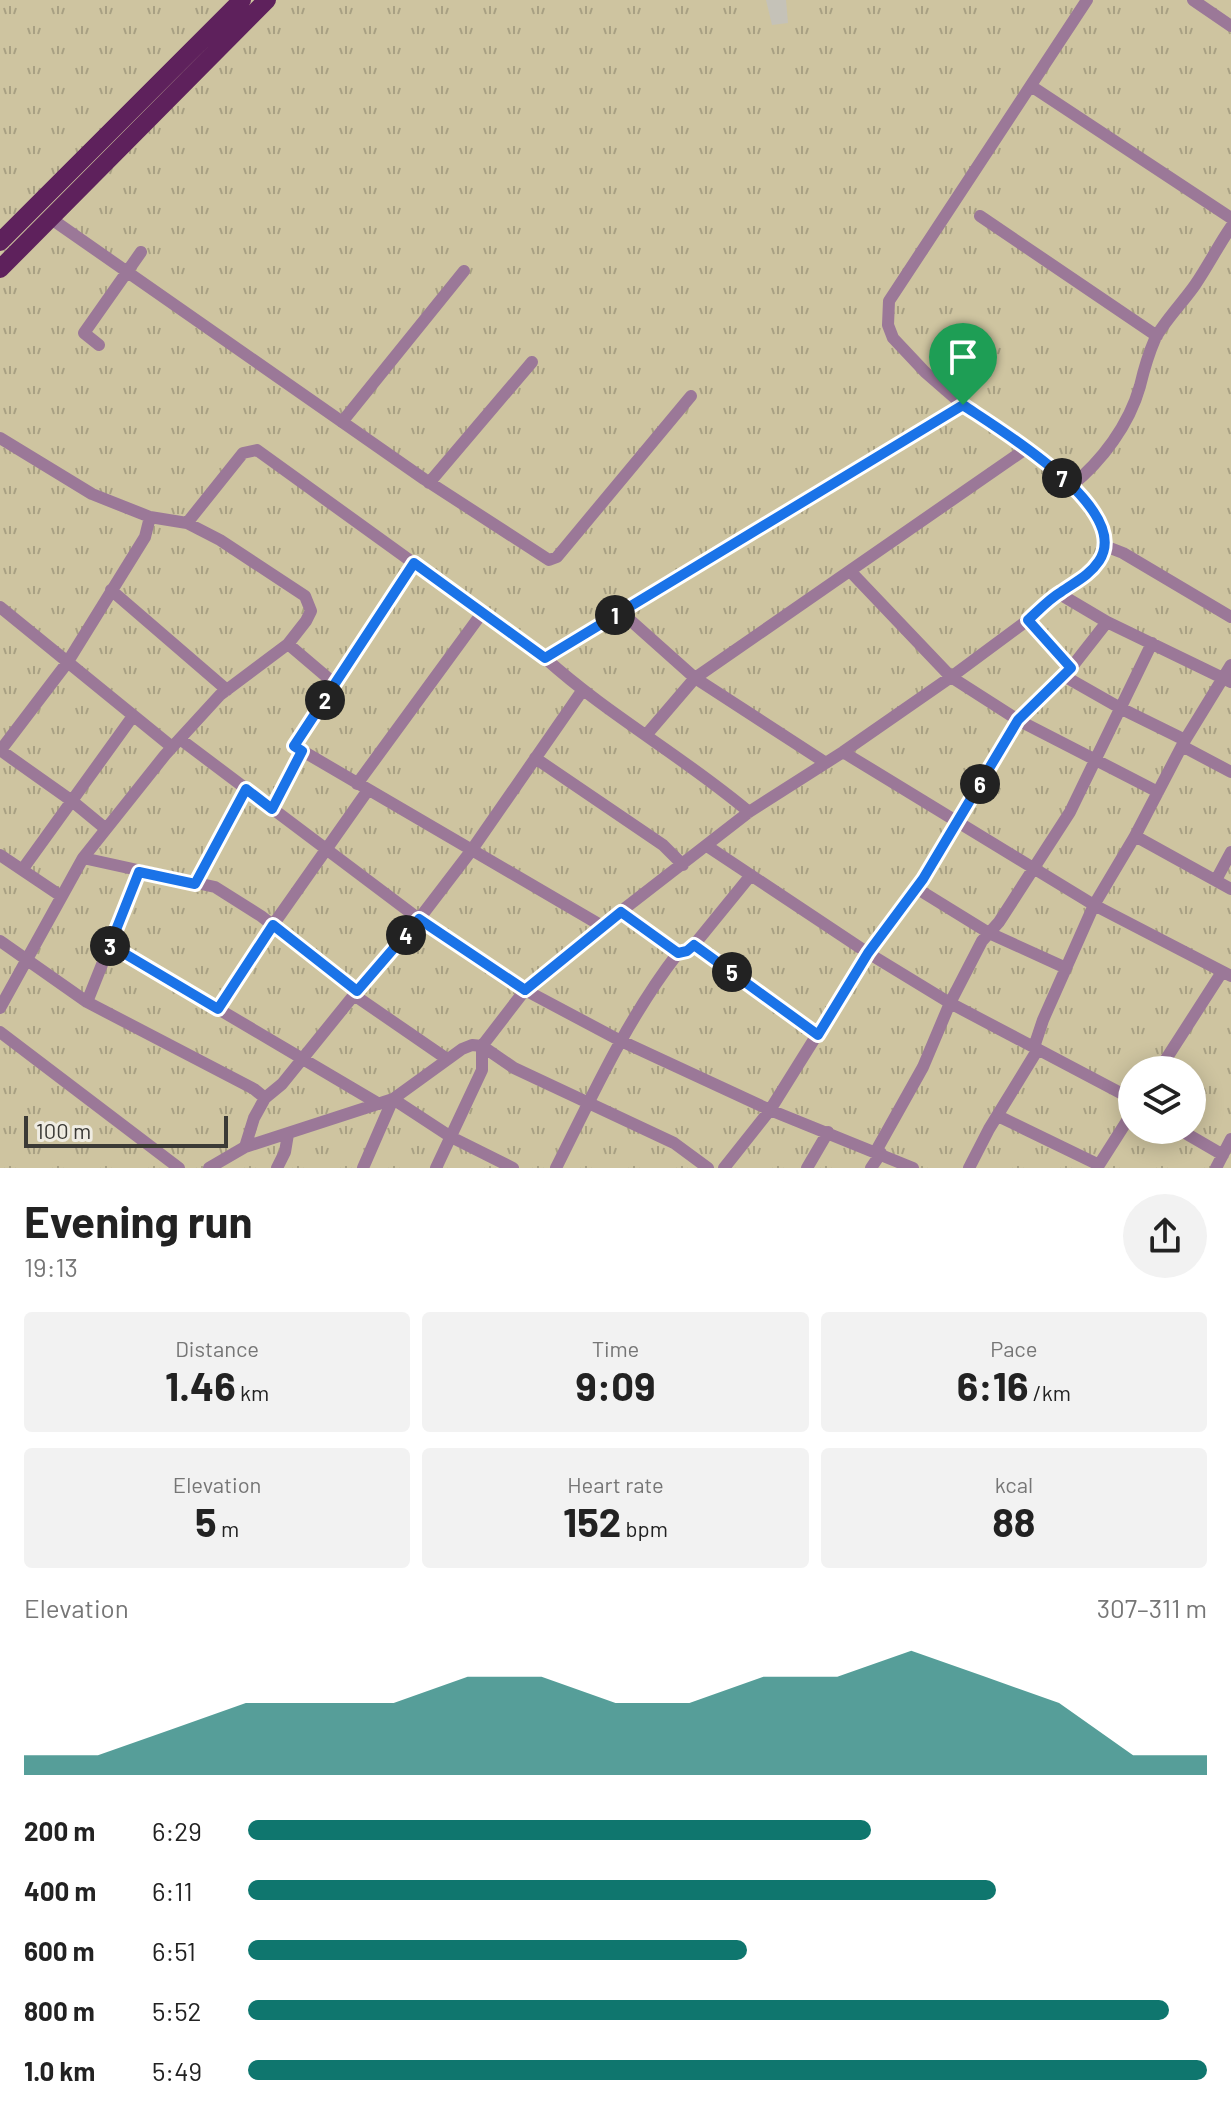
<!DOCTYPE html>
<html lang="en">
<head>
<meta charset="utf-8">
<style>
  :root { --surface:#fff; --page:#f2f2f2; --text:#222; --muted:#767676; --accent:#0f766e }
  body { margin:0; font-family:Barlow,sans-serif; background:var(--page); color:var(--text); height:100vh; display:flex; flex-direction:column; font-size:30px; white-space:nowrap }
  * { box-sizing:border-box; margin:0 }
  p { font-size:26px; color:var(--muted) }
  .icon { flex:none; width:44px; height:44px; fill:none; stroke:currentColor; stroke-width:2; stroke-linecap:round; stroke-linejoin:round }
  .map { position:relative; height:1168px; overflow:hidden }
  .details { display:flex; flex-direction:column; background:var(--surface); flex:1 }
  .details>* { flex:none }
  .controls { position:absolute; left:1118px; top:1056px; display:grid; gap:16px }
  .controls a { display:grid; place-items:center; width:88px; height:88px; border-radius:50%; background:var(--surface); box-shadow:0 4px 20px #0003; font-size:40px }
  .scale { position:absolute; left:24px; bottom:20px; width:204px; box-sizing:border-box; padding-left:8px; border:4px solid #3b3a36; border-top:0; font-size:22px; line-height:28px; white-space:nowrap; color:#3b3a36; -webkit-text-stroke:6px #efece2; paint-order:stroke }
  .pin { position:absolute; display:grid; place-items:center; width:68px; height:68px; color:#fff; margin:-82px -34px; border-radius:50% 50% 50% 0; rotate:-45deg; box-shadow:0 0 8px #0007 }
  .pin .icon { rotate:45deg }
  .km { position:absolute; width:40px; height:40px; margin:-20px; border-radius:50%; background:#222; color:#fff; font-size:22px; line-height:40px; text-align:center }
  .round { display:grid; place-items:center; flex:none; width:84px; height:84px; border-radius:42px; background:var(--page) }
  .overview { display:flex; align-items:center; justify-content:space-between; height:136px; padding:0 24px }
  h1 { font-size:44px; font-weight:700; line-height:60px }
  .stats { display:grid; grid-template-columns:repeat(3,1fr); gap:12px; height:136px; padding:8px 24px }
  .stats div { display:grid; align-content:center; border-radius:8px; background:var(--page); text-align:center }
  .stats b { font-size:40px; font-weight:700 }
  .stats small { font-size:22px; font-weight:400 }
  .stats p { font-size:22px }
  .chart { height:224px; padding:16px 24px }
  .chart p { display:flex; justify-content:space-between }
  .chart svg { width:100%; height:144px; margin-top:8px; fill:var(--accent); opacity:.7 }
  ul { padding:0 24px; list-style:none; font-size:26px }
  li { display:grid; grid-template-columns:128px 96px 1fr; align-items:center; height:60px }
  li i { height:20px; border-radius:10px; background:var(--accent) }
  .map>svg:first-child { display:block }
</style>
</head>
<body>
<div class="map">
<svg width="1231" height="1168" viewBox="0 0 1231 1168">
  <defs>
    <pattern id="grass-tufts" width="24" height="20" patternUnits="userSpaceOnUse" patternTransform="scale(2)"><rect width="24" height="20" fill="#cec4a0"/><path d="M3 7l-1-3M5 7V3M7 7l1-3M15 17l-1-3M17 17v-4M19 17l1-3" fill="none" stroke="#a8a083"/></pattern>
  </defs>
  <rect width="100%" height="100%" fill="#e2dfd5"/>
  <path fill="url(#grass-tufts)" fill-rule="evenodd" d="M0,0H1231V1168H0ZM1132,1070H1192V1130H1132Z"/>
  <path fill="#c5c2b8" d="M766,0H786L788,23L772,25Z"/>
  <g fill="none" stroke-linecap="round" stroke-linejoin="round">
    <path stroke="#9b7898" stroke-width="12" d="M1193,0L1231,26
      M1031,86L1231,218
      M980,216L1157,336
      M50,218L424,479L549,560L557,557L691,396
      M99,345L84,333L141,252
      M342,422L464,271
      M0,438L92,494L150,517L187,523L220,540L305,596L311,611L306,621L288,644L220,695L165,755L83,858L0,1008
      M429,483L532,362
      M1071,486C1102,461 1129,425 1140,386C1144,369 1148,355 1155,339C1163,323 1184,301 1195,285C1208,266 1218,246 1231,227
      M187,523L243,453L257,450L545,658L963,405
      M1105,546L1123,553L1231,617
      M414,563L294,746L602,926
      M850,571L951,677L1018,720L1158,792
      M111,590L227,690
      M1058,593L1107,622L1231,682
      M0,607L172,747
      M621,612L695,678L1027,448
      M1028,620L1071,668
      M288,644L335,684
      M545,658C608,715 684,757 749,812
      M1064,676L1122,709L1185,740
      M647,734L695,678L826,763
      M180,739L419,919L525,990L619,1040L770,1110L913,1168
      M1182,746L1231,772
      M0,750L72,801L106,829
      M0,751L67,663L145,537L150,517
      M843,752L1094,905L1231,976
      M535,758L663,845L683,865
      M357,784L482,613
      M272,809L302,751
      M1135,836L1231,889
      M707,846L868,953L950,1003L1132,1099
      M0,855L61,896
      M83,858L215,887L261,916L357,991
      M22,870L133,716
      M1216,880L1231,852
      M195,884L246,789
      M916,888L989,933L1066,968
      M621,912L678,953
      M0,941L87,1002L254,1089L265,1098
      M110,945L379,1104
      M694,945L818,1035
      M354,995L447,1059
      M87,1002L139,872
      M218,1009L273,925L368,790
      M0,1032L179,1168
      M482,1046L514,1068L674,1143L708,1168
      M1034,1047L1043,1020L1094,905L1135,836L1185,740L1231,665
      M1159,1070L1222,972
      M998,1116L1099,1165
      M1180,1130L1223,1155
      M245,1147L254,1118L265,1098L282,1084L354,995L419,919L471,851L582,691
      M876,1151L923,1067L950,1003L982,941L999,922L1070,812L1152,643
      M209,1168L245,1147L393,1099L462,1049L472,1045L482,1046L525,990L602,926L749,812L843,752L951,677L1028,620L1058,593L1082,579L1100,560L1105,546L1103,529L1092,506L1027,448L963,405L925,372L893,338L888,325L889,301L1087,0
      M277,1168L285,1152L288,1134
      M363,1168L393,1099L451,1137L513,1168
      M436,1168L482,1070V1046
      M556,1168C593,1094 627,1019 678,953L687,951L694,945L751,875
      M724,1168L770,1110L868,953L923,879L1018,720L1071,668L1107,622
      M807,1168L828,1132
      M871,1168L881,1153
      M969,1168L989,1129L1038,1049
      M1097,1168L1132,1113
      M1216,1168L1231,1139"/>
    <path stroke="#5e215c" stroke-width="18" d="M0,242L242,0
      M0,269L267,0"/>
  </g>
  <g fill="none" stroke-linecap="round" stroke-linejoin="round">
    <defs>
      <path id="route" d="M963,405C997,428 1134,509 1099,561C1089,576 1075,582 1061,592C1049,599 1038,611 1028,620L1071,668L1018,720L923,879L868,953L818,1035L694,945L687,951L678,953L621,912L525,990L419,919L357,991L273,925L218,1009L110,945L139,872L195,884L246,789L272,809L302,751L294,746L414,563L545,658Z"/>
    </defs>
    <use href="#route" stroke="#fff" stroke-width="16"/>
    <use href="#route" stroke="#1a73e8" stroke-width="10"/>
  </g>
</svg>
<div class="controls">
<a><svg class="icon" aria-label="layers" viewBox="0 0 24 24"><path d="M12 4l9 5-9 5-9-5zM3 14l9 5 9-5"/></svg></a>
</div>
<div class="scale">100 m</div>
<div class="pin" style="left:963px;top:405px;background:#1e9e55"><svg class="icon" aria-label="arrive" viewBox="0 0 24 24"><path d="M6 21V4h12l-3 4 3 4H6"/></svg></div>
<b class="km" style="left:615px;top:615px">1</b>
<b class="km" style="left:325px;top:700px">2</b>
<b class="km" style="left:110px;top:946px">3</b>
<b class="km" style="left:406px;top:935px">4</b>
<b class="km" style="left:732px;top:972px">5</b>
<b class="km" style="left:980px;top:784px">6</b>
<b class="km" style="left:1062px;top:478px">7</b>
</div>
<section class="details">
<div class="overview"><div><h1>Evening run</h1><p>19:13</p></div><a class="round"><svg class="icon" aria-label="share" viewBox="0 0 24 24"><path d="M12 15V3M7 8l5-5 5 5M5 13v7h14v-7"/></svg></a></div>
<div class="stats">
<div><p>Distance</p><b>1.46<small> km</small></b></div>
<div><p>Time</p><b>9:09</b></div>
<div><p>Pace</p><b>6:16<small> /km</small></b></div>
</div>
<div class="stats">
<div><p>Elevation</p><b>5<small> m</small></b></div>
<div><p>Heart rate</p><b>152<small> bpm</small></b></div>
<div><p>kcal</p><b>88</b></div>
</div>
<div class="chart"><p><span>Elevation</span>307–311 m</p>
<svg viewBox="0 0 160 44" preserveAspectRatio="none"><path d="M0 44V38L10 38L20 30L30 22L40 22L50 22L60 14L70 14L80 22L90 22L100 14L110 14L120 6L130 14L140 22L150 38L160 38V44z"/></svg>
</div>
<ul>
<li><b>200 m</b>6:29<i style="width:65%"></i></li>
<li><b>400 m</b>6:11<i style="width:78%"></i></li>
<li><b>600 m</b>6:51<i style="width:52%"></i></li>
<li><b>800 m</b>5:52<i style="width:96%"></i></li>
<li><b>1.0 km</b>5:49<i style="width:100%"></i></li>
</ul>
</section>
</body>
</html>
